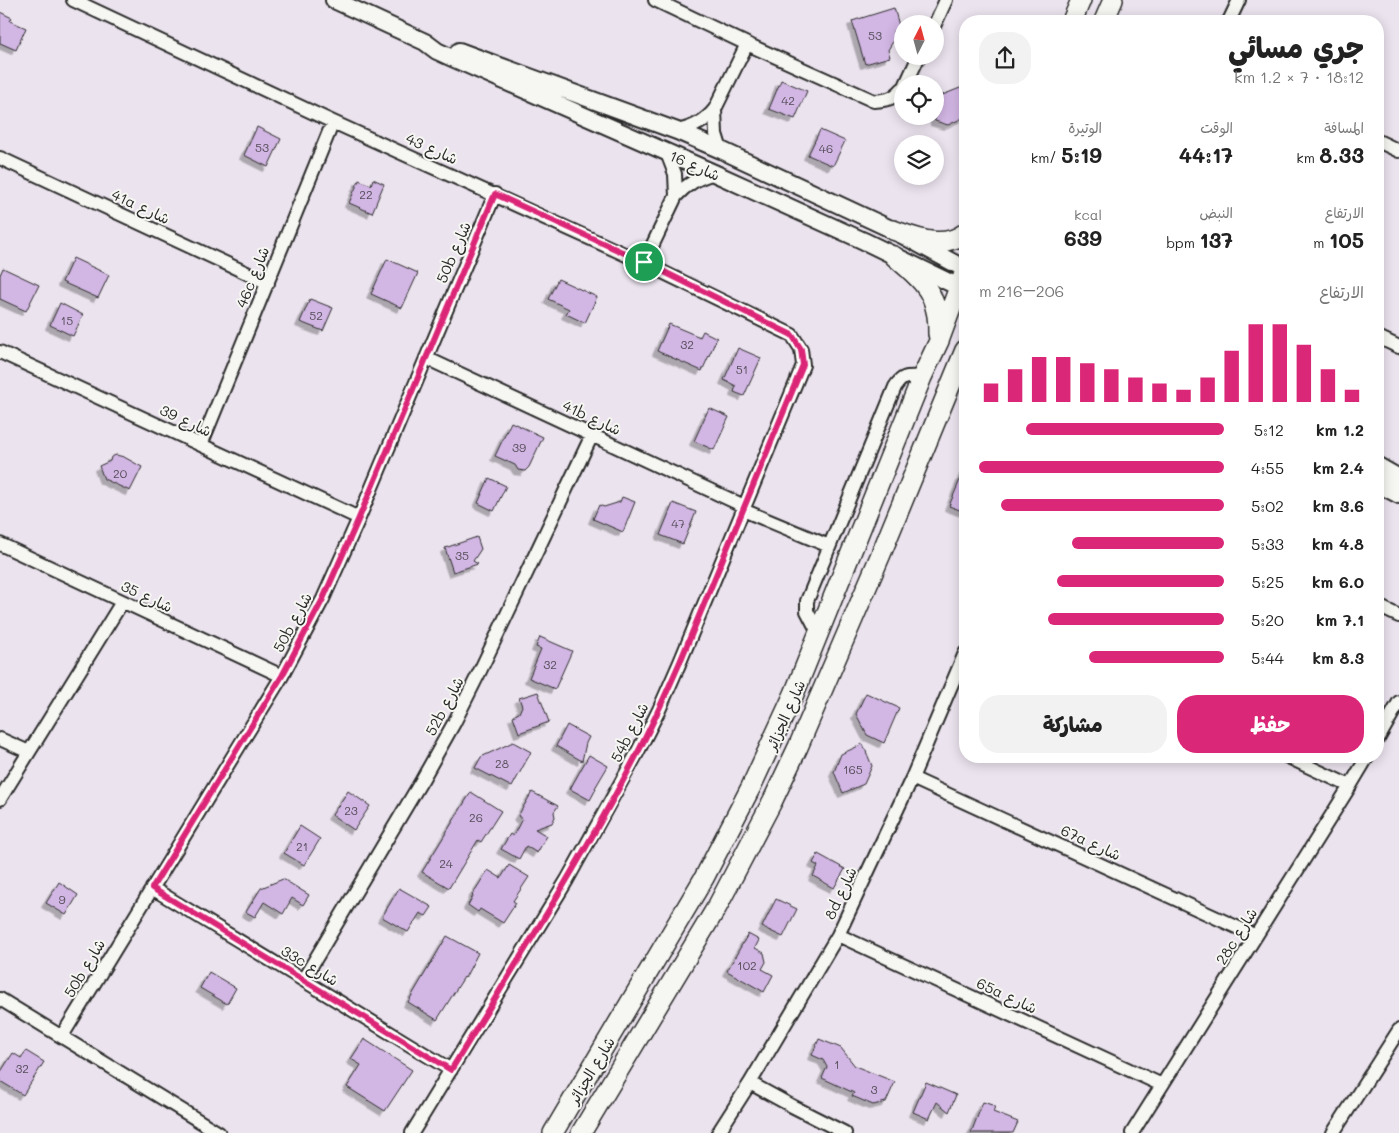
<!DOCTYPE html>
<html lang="ar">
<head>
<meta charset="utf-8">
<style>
  :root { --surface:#fff; --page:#f2f2f2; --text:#222; --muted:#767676; --accent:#db2777 }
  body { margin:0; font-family:Mali,"Playpen Sans Arabic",sans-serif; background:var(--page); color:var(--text); direction:rtl; height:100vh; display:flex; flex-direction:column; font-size:19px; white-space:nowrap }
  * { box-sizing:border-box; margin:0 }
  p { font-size:16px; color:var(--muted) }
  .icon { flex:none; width:28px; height:28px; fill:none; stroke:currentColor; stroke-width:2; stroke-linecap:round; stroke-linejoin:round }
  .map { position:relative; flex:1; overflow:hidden; direction:ltr }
  .details { position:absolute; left:959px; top:15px; width:425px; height:748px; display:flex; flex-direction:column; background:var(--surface); border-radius:20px; box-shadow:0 2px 12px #0003; direction:rtl }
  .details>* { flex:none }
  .needle { width:32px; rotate:6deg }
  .buttons { position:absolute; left:894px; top:15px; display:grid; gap:10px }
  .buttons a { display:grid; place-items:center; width:50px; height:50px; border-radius:50%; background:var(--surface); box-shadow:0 2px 12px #0003; font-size:25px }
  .pin { position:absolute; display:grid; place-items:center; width:42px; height:42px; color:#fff; margin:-21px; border:2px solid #fff; border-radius:50%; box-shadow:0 1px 5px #0007 }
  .round { display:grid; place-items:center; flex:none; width:52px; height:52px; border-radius:20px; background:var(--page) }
  .overview { display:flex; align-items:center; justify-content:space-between; height:85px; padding:0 20px }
  h1 { font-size:28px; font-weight:800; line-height:38px }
  .stats { display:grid; grid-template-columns:repeat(3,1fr); gap:8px; height:85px; padding:5px 20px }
  .stats div { display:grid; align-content:center }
  .stats b { font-size:21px; font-weight:800 }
  .stats small { font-size:14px; font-weight:400 }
  .stats p { font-size:14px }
  .chart { height:140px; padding:10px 20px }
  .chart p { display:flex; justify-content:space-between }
  .chart svg { width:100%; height:90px; margin-top:5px; stroke:var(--accent); stroke-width:6 }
  .action { display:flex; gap:10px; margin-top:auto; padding:10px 20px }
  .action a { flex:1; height:58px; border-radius:20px; background:var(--accent); color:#fff; font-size:20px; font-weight:800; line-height:58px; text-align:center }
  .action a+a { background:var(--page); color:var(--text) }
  ul { padding:0 20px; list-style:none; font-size:16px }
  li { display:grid; grid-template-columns:80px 60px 1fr; align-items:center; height:38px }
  li i { height:12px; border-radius:6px; background:var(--accent) }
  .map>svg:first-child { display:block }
</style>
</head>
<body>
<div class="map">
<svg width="1399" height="1133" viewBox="0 0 1399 1133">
  <defs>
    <filter id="shadow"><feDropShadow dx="-4.5" dy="4.5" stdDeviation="0" flood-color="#0004"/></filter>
  </defs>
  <rect width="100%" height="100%" fill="#ebe3ee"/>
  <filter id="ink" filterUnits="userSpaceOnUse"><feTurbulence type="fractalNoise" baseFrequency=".02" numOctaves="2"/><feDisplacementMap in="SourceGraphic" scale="10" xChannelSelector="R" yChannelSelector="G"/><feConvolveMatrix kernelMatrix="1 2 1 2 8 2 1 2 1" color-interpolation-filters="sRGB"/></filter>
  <g filter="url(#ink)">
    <path fill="#d2b6e4" stroke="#2b2b2b" filter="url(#shadow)" d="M894,8L900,29L893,31L895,38L888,50L890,57L865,64L852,21Z
      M0,12L12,18L10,21L26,28L16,50L0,43Z
      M781,80L807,91L795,119L769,109Z
      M965,86V117L948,125L935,121V98Z
      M257,127L281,139L268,167L244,155Z
      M820,130L845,141L833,166L808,155Z
      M373,179L384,184L372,213L349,203L359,180L371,185Z
      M73,258L109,275L98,298L62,282Z
      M387,259L418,273L402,308L371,294Z
      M3,268L39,285L26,311L0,299V275Z
      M558,279L597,297L585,323L566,314L569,309L548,299Z
      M310,299L333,308L323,331L300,322Z
      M60,303L83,315L73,336L50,325Z
      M669,324L700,337L703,331L717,338L702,371L657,351Z
      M738,348L761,358L744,396L734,392L736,386L724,380Z
      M709,408L729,417L714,450L694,441Z
      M511,422L543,437L529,467L525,471L518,470L515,465L495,456Z
      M116,455L124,457L142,467L130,491L104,479L99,466L110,461L111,457Z
      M965,468V512L949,506Z
      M489,478L506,486L494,511L478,503Z
      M622,497L635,502L623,532L593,519L599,505L604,507L620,502Z
      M673,503L696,512L683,544L660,535Z
      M477,537L481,549L473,561L478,564L453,572L445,548Z
      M540,637L572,651L555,689L529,678L541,649L536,647Z
      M538,692L549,722L519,733L513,716L519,713L522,706L519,698Z
      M866,693L899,708L884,743L867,735L856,714Z
      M567,725L589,737L586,743L582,761L556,746Z
      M513,742L531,752L512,787L475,768L481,757Z
      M863,744L872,766L864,784L843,793L834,772L841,754Z
      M589,755L608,766L595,788L596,789L590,800L570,789Z
      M348,791L370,806L354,830L332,815Z
      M471,792L501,811L481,842L478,840L449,888L422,872Z
      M532,792L558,806L554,812L555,817L552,823L535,829L547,836L537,853L526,846L519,859L501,849L510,834L513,836L522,819L518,816Z
      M300,826L320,839L304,865L284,853Z
      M818,854L845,869L834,888L813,876L818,866L813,863Z
      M509,865L529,877L513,901L516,903L503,923L480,909L478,912L468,905L473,896L472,895L488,870L501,878Z
      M283,879L309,895L303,905L292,898L283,914L264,902L255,917L246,912L261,888Z
      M59,882L78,895L66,915L46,903Z
      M399,888L432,907L426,916L420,913L408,932L382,917Z
      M776,899L797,909L783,937L762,927Z
      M748,934L759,940L755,948L764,953L766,962L762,969L773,975L764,992L727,971Z
      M447,936L478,953L465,978L464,977L437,1020L408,1002Z
      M209,972L236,988L227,1004L200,988Z
      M364,1039L412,1070L385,1111L347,1087L361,1065L351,1059Z
      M819,1039L841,1048L855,1066L895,1082L886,1102L873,1105L852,1096L854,1093L822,1078L827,1067L823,1060L812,1055Z
      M26,1051L44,1062L23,1095L0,1081V1073L13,1053L21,1058Z
      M926,1082L956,1095L949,1112L937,1102L929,1119L913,1112Z
      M983,1102L995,1106L993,1112L1018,1122L1013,1133H971Z"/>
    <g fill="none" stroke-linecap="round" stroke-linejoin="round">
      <defs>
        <path id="minor" d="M73,0L333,122L644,263L792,335L801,349L803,365L797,380L680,662L659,710L635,757L567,880L412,1133
          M655,0L747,44L874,101C888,100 893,99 902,89
          M1229,21L1239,0
          M935,24L946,0
          M906,84L919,56
          M715,109L716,134L721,150
          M677,131C693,128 705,122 715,109L747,44
          M1378,141L1399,151
          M667,153L675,174L676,196
          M0,158L268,283
          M644,263L676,196C687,184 698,178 714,173
          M1378,337L1399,347
          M0,352L359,518
          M426,358L744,506
          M201,445L333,122
          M743,510L829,546
          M0,544L282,676
          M1378,606L1399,616
          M819,634L807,611V601L895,387C903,374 909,377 922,377
          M0,739L29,752
          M1378,739L1399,702
          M1286,756L1350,786
          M912,778L1256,936
          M0,799L122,602
          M152,888L451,1070
          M838,935L1162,1085
          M303,980L422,780L454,723L480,671L592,435
          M0,999L219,1133
          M62,1036L282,676L323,599L359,518L495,194
          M750,1083L790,1105L845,1133
          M718,1133L750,1083L838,935L912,778L965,653
          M1132,1133L1350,786L1368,756
          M1333,1133L1399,1030"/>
        <path id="tertiary" d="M334,0L425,42L437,51L450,57L714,173L864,241L965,290
          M459,51L677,131L721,150L893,230L965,269
          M1378,466L1399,478
          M1378,484L1399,495"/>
        <path id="secondary" d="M1072,21L1081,0
          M1104,21L1113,0
          M893,230C916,238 943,250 965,233
          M894,256C911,271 932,286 936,311C938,318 938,327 938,334
          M553,1133L704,878L751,787L794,694L922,377L939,341L965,271
          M581,1133L717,907L773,800L798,747L881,554L965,350"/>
      </defs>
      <use href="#minor" stroke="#2b2b2b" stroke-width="16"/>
      <use href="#tertiary" stroke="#2b2b2b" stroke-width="20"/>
      <use href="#secondary" stroke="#2b2b2b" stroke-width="22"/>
      <use href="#minor" stroke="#f6f6f2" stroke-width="12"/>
      <use href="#tertiary" stroke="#f6f6f2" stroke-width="16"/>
      <use href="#secondary" stroke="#f6f6f2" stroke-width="19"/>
    </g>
  </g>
  <g fill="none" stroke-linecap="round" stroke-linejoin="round" filter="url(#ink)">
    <defs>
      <path id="route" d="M495,194L644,262L792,335L801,349L803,365L680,662C666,694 652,726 635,758C579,865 514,967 451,1070L152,888L282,676L323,599L359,518Z"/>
    </defs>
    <use href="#route" stroke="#fff" stroke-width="10"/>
    <use href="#route" stroke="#db2777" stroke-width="6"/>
  </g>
  <g text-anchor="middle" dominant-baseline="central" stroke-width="4" stroke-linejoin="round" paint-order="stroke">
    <g font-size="12" fill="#554e59">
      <text x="875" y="35">53</text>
      <text x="788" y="100">42</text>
      <text x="262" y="147">53</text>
      <text x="826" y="148">46</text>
      <text x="366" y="194">22</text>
      <text x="316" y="315">52</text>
      <text x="67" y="320">15</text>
      <text x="687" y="344">32</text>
      <text x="742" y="369">51</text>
      <text x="519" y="447">39</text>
      <text x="120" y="473">20</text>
      <text x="678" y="523">47</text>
      <text x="462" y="555">35</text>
      <text x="550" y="664">32</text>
      <text x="502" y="763">28</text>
      <text x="853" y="769">165</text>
      <text x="351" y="810">23</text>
      <text x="476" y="817">26</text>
      <text x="302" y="846">21</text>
      <text x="446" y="863">24</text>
      <text x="62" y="899">9</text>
      <text x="747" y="965">102</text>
      <text x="837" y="1064">1</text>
      <text x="22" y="1068">32</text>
      <text x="874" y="1089">3</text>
    </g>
    <g font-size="15" fill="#2b2b2b" stroke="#f6f6f2">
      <text transform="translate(432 148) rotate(24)">شارع 43</text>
      <text transform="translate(695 165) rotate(24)">شارع 16</text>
      <text transform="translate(141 206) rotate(25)">41a شارع</text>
      <text transform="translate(453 252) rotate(-67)">50b شارع</text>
      <text transform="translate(252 277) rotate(-68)">46c شارع</text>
      <text transform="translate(592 417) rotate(25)">41b شارع</text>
      <text transform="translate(186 420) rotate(25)">شارع 39</text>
      <text transform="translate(147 596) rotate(25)">شارع 35</text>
      <text transform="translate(292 622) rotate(-62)">50b شارع</text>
      <text transform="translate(444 706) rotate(-62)">52b شارع</text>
      <text transform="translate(785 715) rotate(-66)">شارع الجزائر</text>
      <text transform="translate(629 732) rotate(-63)">54b شارع</text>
      <text transform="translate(1091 842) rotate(25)">67a شارع</text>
      <text transform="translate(840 893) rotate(-65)">8d شارع</text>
      <text transform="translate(1236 936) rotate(-58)">28c شارع</text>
      <text transform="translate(310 965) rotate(31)">33c شارع</text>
      <text transform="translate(84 968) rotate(-59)">50b شارع</text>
      <text transform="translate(1007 995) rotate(25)">65a شارع</text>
      <text transform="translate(591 1070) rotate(-59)">شارع الجزائر</text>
    </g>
  </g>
</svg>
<div class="buttons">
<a><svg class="needle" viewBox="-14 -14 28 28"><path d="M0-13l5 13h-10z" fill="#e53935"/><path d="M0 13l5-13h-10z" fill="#767676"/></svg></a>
<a><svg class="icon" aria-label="locate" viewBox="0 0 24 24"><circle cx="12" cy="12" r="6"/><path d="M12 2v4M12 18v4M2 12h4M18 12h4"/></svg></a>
<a><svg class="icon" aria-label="layers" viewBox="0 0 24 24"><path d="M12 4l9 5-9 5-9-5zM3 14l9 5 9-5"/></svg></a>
</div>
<div class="pin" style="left:644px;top:262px;background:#1e9e55"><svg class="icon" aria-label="arrive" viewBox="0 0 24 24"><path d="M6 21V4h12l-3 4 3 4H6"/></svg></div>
<section class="details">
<div class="overview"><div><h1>جري مسائي</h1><p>18:12 · 7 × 1.2 km</p></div><a class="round"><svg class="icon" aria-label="share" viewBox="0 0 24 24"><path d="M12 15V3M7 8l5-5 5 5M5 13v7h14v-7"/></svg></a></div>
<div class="stats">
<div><p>المسافة</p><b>8.33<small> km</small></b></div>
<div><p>الوقت</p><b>44:17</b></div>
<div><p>الوتيرة</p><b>5:19<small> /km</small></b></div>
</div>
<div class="stats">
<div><p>الارتفاع</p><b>105<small> m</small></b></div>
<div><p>النبض</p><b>137<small> bpm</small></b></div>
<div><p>kcal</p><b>639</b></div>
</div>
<div class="chart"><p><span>الارتفاع</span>206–216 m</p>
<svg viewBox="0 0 160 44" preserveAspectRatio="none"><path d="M5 44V35M15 44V28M25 44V22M35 44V22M45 44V25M55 44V28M65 44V32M75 44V35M85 44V38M95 44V32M105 44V19M115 44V6M125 44V6M135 44V16M145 44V28M155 44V38"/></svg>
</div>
<ul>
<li><b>1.2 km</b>5:12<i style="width:81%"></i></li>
<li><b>2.4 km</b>4:55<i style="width:100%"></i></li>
<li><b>3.6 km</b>5:02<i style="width:91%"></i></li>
<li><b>4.8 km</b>5:33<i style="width:62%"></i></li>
<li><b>6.0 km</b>5:25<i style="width:68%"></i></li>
<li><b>7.1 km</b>5:20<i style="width:72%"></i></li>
<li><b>8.3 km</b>5:44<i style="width:55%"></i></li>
</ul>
<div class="action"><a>حفظ</a><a>مشاركة</a></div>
</section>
</div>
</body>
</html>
